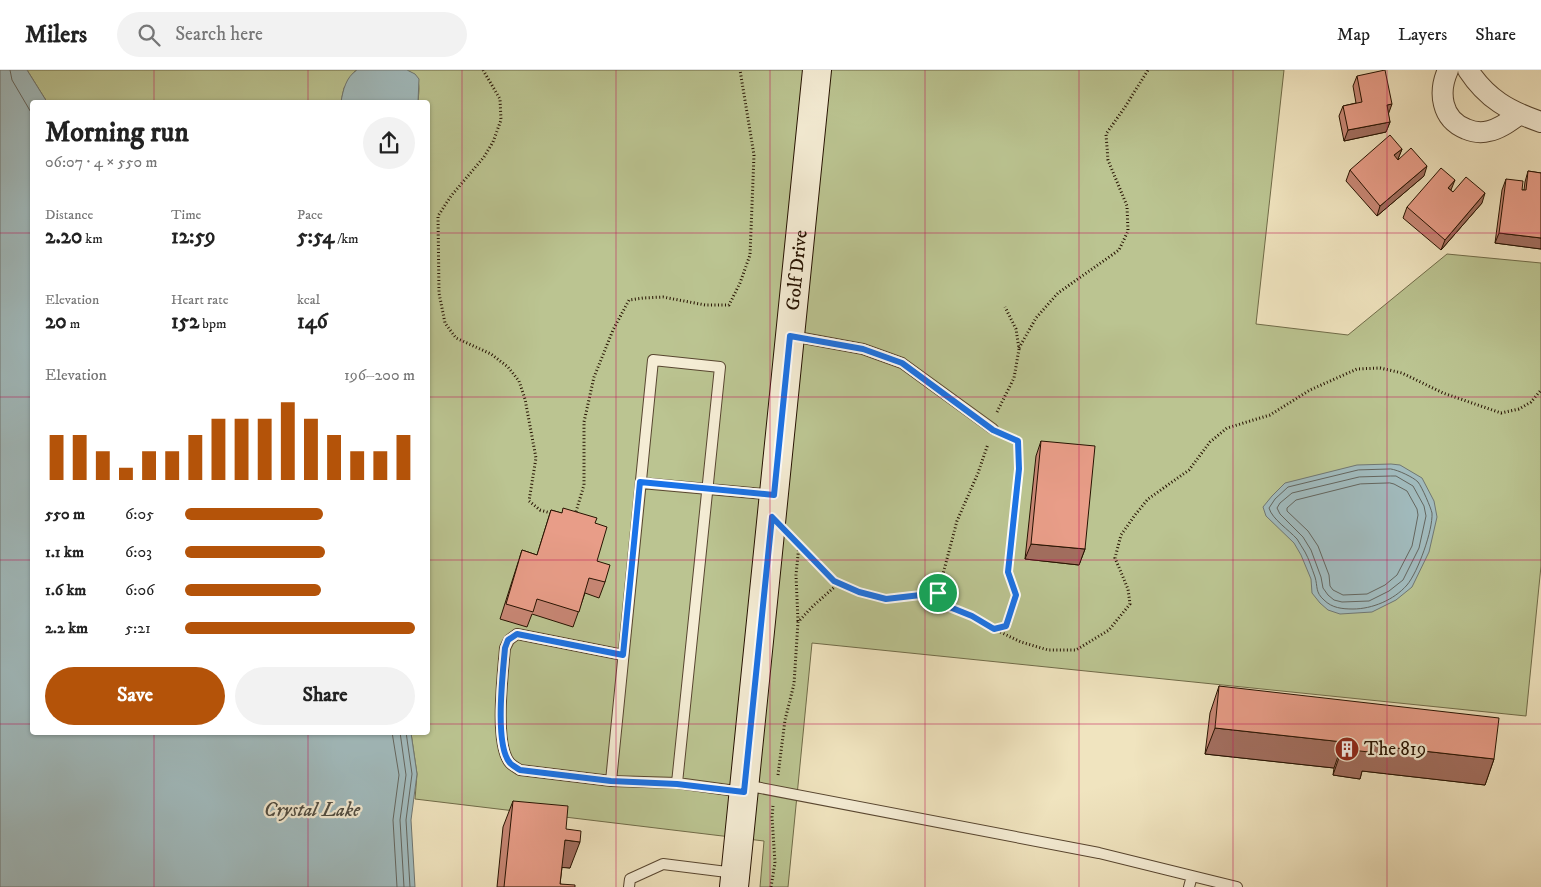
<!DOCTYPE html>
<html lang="en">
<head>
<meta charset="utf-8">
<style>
  :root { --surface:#fff; --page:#f2f2f2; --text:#222; --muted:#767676; --line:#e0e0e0; --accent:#b45309 }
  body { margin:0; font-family:"IM FELL DW Pica",serif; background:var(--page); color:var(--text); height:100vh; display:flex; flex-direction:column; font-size:19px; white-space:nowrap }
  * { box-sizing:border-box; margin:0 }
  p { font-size:16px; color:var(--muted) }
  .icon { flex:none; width:28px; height:28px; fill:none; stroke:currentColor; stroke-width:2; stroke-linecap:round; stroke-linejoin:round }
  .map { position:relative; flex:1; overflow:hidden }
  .details { position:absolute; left:30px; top:30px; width:400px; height:635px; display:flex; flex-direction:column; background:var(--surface); border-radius:5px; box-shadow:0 1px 4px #0004 }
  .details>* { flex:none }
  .pin { position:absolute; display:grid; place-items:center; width:42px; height:42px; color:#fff; margin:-21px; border:2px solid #fff; border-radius:50%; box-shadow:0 1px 5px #0007 }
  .round { display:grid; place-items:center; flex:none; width:52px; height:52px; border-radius:26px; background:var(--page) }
  .head { display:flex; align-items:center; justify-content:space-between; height:85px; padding:0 15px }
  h1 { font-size:28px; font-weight:700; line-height:38px }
  .figures { display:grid; grid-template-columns:repeat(3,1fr); gap:8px; height:85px; padding:5px 15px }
  .figures div { display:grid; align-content:center }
  .figures b { font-size:21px; font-weight:700 }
  .figures small { font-size:14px; font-weight:400 }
  .figures p { font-size:14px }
  .chart { height:140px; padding:10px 15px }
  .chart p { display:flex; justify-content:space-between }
  .chart svg { width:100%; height:90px; margin-top:5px; stroke:var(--accent); stroke-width:6 }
  .primary-button { display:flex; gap:10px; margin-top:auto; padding:10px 15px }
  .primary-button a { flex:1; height:58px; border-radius:30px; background:var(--accent); color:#fff; font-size:20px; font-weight:700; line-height:58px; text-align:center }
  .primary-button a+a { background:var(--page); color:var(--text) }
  ul { padding:0 15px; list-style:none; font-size:16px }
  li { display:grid; grid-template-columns:80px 60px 1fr; align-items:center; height:38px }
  li i { height:12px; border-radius:6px; background:var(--accent) }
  header { display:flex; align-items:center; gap:30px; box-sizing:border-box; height:70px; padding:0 25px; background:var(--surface); border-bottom:1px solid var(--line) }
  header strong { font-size:24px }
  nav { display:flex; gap:28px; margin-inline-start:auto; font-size:18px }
  .search { width:350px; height:45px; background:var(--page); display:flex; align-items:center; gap:12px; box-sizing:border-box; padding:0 18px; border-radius:28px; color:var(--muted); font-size:19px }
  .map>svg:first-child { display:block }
</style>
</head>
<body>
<header>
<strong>Milers</strong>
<div class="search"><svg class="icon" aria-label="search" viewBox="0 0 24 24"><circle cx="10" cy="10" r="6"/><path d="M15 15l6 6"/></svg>Search here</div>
<nav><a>Map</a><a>Layers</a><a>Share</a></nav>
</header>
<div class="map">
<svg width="1541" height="817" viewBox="0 0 1541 817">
  <rect width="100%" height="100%" fill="#f0e4bf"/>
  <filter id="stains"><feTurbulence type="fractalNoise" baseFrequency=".004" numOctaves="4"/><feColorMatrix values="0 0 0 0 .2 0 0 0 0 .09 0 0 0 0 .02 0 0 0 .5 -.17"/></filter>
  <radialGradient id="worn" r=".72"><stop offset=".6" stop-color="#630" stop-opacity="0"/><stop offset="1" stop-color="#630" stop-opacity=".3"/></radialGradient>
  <path fill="#bbc491" stroke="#706b48" d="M27,0H357L355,1L344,18L341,32H47Z
    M407,0H1284L1256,254L1348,265L1447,184L1541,193V496L1526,646L812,573L788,817H760L764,771L415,729L417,704L411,663L428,662V32H418C419,18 422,8 407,0Z"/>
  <path fill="#a1bbbe" stroke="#707772" d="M0,0H27L47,32H32V662L411,663L417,704L411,750L415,817H0Z
    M357,0H407L415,4L419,9L418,32H341C343,20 346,7 357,0Z
    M1391,394L1400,395L1422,408L1434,431L1437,447L1429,482L1412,517L1396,530L1372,542L1340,544L1328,540L1320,533L1312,523L1311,509L1301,485L1294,473L1266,446L1263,437L1272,426L1285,413L1357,395Z"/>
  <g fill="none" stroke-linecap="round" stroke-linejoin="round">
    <path stroke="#64665f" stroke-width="1" d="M10,0L12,10L32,44
      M1391,399C1398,400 1413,407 1418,412C1422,417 1431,438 1432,443C1433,460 1418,502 1407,515C1394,530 1372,539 1353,539C1342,539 1332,538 1324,530C1315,522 1318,517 1315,507C1312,499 1309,489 1305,482C1302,478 1300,473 1297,469C1289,460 1272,449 1269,438L1275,429L1288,417L1358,400Z
      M1391,406H1396L1413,416L1424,436L1426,446L1419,478L1403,510L1389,521L1369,531L1342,532L1334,530L1328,525L1323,518L1321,507L1311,480L1303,467L1280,444L1277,438L1280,433L1292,423L1359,407Z
      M1390,413L1394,414L1407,421L1417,439L1418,445L1415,461L1412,476L1397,505L1385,515L1367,524L1343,525L1333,520L1330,516L1329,505L1318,476L1308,461L1287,441V438L1296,430L1360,414Z
      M392,662L399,705L393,750L397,817
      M400,662L406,705L400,750L404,817
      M406,662L412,704L406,750L410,817"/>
    <defs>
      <path id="lane" d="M792,266L863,279L902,293L993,359
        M641,413L774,425
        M623,585L517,564L509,570L505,578C503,603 494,675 510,693C513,696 517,698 520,700L611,711L677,713L743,722
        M611,711L653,290L720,297L677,713
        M745,715L1099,783L1237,817
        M629,817L630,809L663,794L735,803
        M1189,817L1192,806"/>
      <path id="street" d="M1448,0C1438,22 1441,49 1466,59C1473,62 1482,63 1489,61C1500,59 1510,51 1520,44
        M1468,0C1487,29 1509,41 1541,52"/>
      <g id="secondary">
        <path id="s1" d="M734,817L817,0"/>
      </g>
    </defs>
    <use href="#lane" stroke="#584630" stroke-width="12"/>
    <use href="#street" stroke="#584630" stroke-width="22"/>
    <use href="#secondary" stroke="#261200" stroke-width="30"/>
    <path stroke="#261200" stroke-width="3" stroke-dasharray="1 2.5" stroke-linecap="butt" d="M483,0L500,29L501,50L493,72L484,87L451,126L438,146L439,223L445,253L456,268L491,284L508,297L519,311L525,329L536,388L529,431L540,440L554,444
      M1019,278L1036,248L1058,223L1119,180L1128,161L1127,136L1108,90L1106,64L1125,37L1148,0
      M997,342L1014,308L1019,279L1016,259L1005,237
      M575,445L584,415V352L594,307L613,260L629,230L643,228L663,227L705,235H729L740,213L750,185L754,85L740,0
      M795,470L834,511L859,522L886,529L938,523L957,451L978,403L988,374
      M938,523L947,535L972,546L994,559L1006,556L1016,525L1008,502L1019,399L1018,371L1008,366
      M798,551L796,505L799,475
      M994,559L1021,572L1048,580H1076L1109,560L1130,534L1128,519L1115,488L1121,465L1135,445L1148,429L1189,400L1210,372L1227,358L1270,345L1310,320L1357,299L1380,298L1402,303L1443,323L1501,343L1519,339L1531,332L1541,320
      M778,705L785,650L794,614L798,552L813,536L839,513
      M771,817L775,793L772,747L773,736"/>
    <use href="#lane" stroke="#f5edd5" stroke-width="10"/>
    <use href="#street" stroke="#f5edd5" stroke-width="20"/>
    <use href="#secondary" stroke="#f5edd5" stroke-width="28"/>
  </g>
  <path fill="#c88775" stroke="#261200" d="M1357,6L1388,44L1390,52L1386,62L1344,71L1339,46L1343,36L1356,33L1353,16Z
    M1402,79L1398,89L1424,106L1377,146L1346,111L1350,100Z
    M1528,101L1541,103V179L1495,173L1502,120L1506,109L1522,120H1524L1525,112Z
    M1451,120L1453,122L1482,133L1441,180L1403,148L1407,137Z
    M1041,371L1085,479L1079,495L1025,489L1036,386Z
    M551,440L595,453L597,491L605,512L599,528L585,523L573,557L532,544L527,557L500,549L522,480L537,485Z
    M1219,616L1494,689L1485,715L1362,701L1360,709L1333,705L1334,698L1205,684L1210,643Z
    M513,731L566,759L570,798L562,797L560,814L575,817H497L503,757Z"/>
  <path fill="#a26e5f" stroke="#261200" d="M1392,34L1388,45L1387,35Z
    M1390,52L1386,62L1344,71L1348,60Z
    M1402,79L1398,89L1391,96L1394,85Z
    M1427,96L1424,106L1377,146L1380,136Z
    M1455,110L1451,120L1448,118Z
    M1485,123L1482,133L1441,180L1445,170Z
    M1499,163L1541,168V179L1495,173Z
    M1031,474L1085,479L1079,495L1025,489Z
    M1215,658L1343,672L1334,698L1205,684Z
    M1370,675L1494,689L1485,715L1362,701L1360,709L1333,705L1342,679Z
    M565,770L580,772L570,798L555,797Z"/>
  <path fill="#e89d88" stroke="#261200" d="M1385,0L1392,34L1387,35L1390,52L1348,60L1343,36L1362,32L1357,6Z
    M1390,65L1402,79L1394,85L1398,90L1411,78L1427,96L1380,136L1350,100Z
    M1441,98L1455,110L1448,118L1453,122L1466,107L1485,123L1445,170L1407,137Z
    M1528,101L1541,103V168L1499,163L1506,109L1523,111L1522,120H1526Z
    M1041,371L1095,376L1085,479L1031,474Z
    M563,438L597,448L595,453L607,457L597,491L610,495L605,512L589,508L579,542L537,529L533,542L506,534L522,480L537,485L551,440L562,443Z
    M1219,616L1499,648L1494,689L1370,675L1369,682L1342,679L1343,672L1215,658Z
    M513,731L568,736L566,759L581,761L580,772L565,770L560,814L575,815V817H504Z"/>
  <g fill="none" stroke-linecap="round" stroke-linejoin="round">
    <defs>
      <path id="route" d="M790,266L863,279L902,293L993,360L1018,371L1019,399L1008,502L1016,525L1006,556L994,559L972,546L947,536L938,523L886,529L859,522L834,511L772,447L744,722L677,714L611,711L520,700C517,698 513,696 510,693C494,675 503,602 505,578L508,570L517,564L623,585L640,412L774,425Z"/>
    </defs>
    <use href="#route" stroke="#fff" stroke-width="10"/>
    <use href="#route" stroke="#1a73e8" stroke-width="6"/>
  </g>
  <path fill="none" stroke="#c2185b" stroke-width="1" stroke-opacity="0.55" d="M154,0V32M308,0V32M462,0V817M616,0V817M770,0V817M925,0V817M1079,0V817M1233,0V817M1387,0V817M0,163H32M428,163H1541M0,327H32M428,327H1541M0,490H32M428,490H1541M0,654H32M428,654H1541M154,662V817M308,662V817"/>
  <defs>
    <symbol id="building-disc" viewBox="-11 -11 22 22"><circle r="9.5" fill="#8f2418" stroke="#f5edd5"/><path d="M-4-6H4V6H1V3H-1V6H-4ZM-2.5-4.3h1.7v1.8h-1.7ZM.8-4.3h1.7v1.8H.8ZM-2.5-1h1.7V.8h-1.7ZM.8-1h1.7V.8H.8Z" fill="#fff"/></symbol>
  </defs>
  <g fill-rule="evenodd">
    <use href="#building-disc" x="1333" y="665" width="28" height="28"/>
  </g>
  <g text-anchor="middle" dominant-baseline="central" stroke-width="4.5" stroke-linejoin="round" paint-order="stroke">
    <g font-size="19" fill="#261200" stroke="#f5edd5">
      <text stroke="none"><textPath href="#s1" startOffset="620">Golf Drive</textPath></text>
    </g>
    <g font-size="19" fill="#261200" stroke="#f5edd5" text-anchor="start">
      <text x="1364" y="679">The 819</text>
    </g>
    <g font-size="20" font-style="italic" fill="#514d42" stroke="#f5edd5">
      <text x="312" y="740">Crystal Lake</text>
    </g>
  </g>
  <rect width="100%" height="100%" filter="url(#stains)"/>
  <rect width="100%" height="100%" fill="url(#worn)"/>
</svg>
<div class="pin" style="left:938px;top:523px;background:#1e9e55"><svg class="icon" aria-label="arrive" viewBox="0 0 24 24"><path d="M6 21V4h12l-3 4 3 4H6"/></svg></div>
<section class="details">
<div class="head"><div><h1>Morning run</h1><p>06:07 · 4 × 550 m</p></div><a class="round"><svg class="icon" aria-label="share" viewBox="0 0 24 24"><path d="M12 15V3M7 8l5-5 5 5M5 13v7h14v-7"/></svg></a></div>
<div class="figures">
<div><p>Distance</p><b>2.20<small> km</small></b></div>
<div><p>Time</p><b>12:59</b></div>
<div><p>Pace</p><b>5:54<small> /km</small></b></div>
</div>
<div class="figures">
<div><p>Elevation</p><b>20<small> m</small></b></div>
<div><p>Heart rate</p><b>152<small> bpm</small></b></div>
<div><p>kcal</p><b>146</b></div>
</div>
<div class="chart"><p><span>Elevation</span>196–200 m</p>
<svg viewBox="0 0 160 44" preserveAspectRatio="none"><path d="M5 44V22M15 44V22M25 44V30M35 44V38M45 44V30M55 44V30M65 44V22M75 44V14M85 44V14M95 44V14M105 44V6M115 44V14M125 44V22M135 44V30M145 44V30M155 44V22"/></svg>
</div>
<ul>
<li><b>550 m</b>6:05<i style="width:60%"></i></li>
<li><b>1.1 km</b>6:03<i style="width:61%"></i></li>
<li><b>1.6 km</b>6:06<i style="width:59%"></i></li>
<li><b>2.2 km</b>5:21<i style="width:100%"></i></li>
</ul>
<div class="primary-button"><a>Save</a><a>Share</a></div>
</section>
</div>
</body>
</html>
